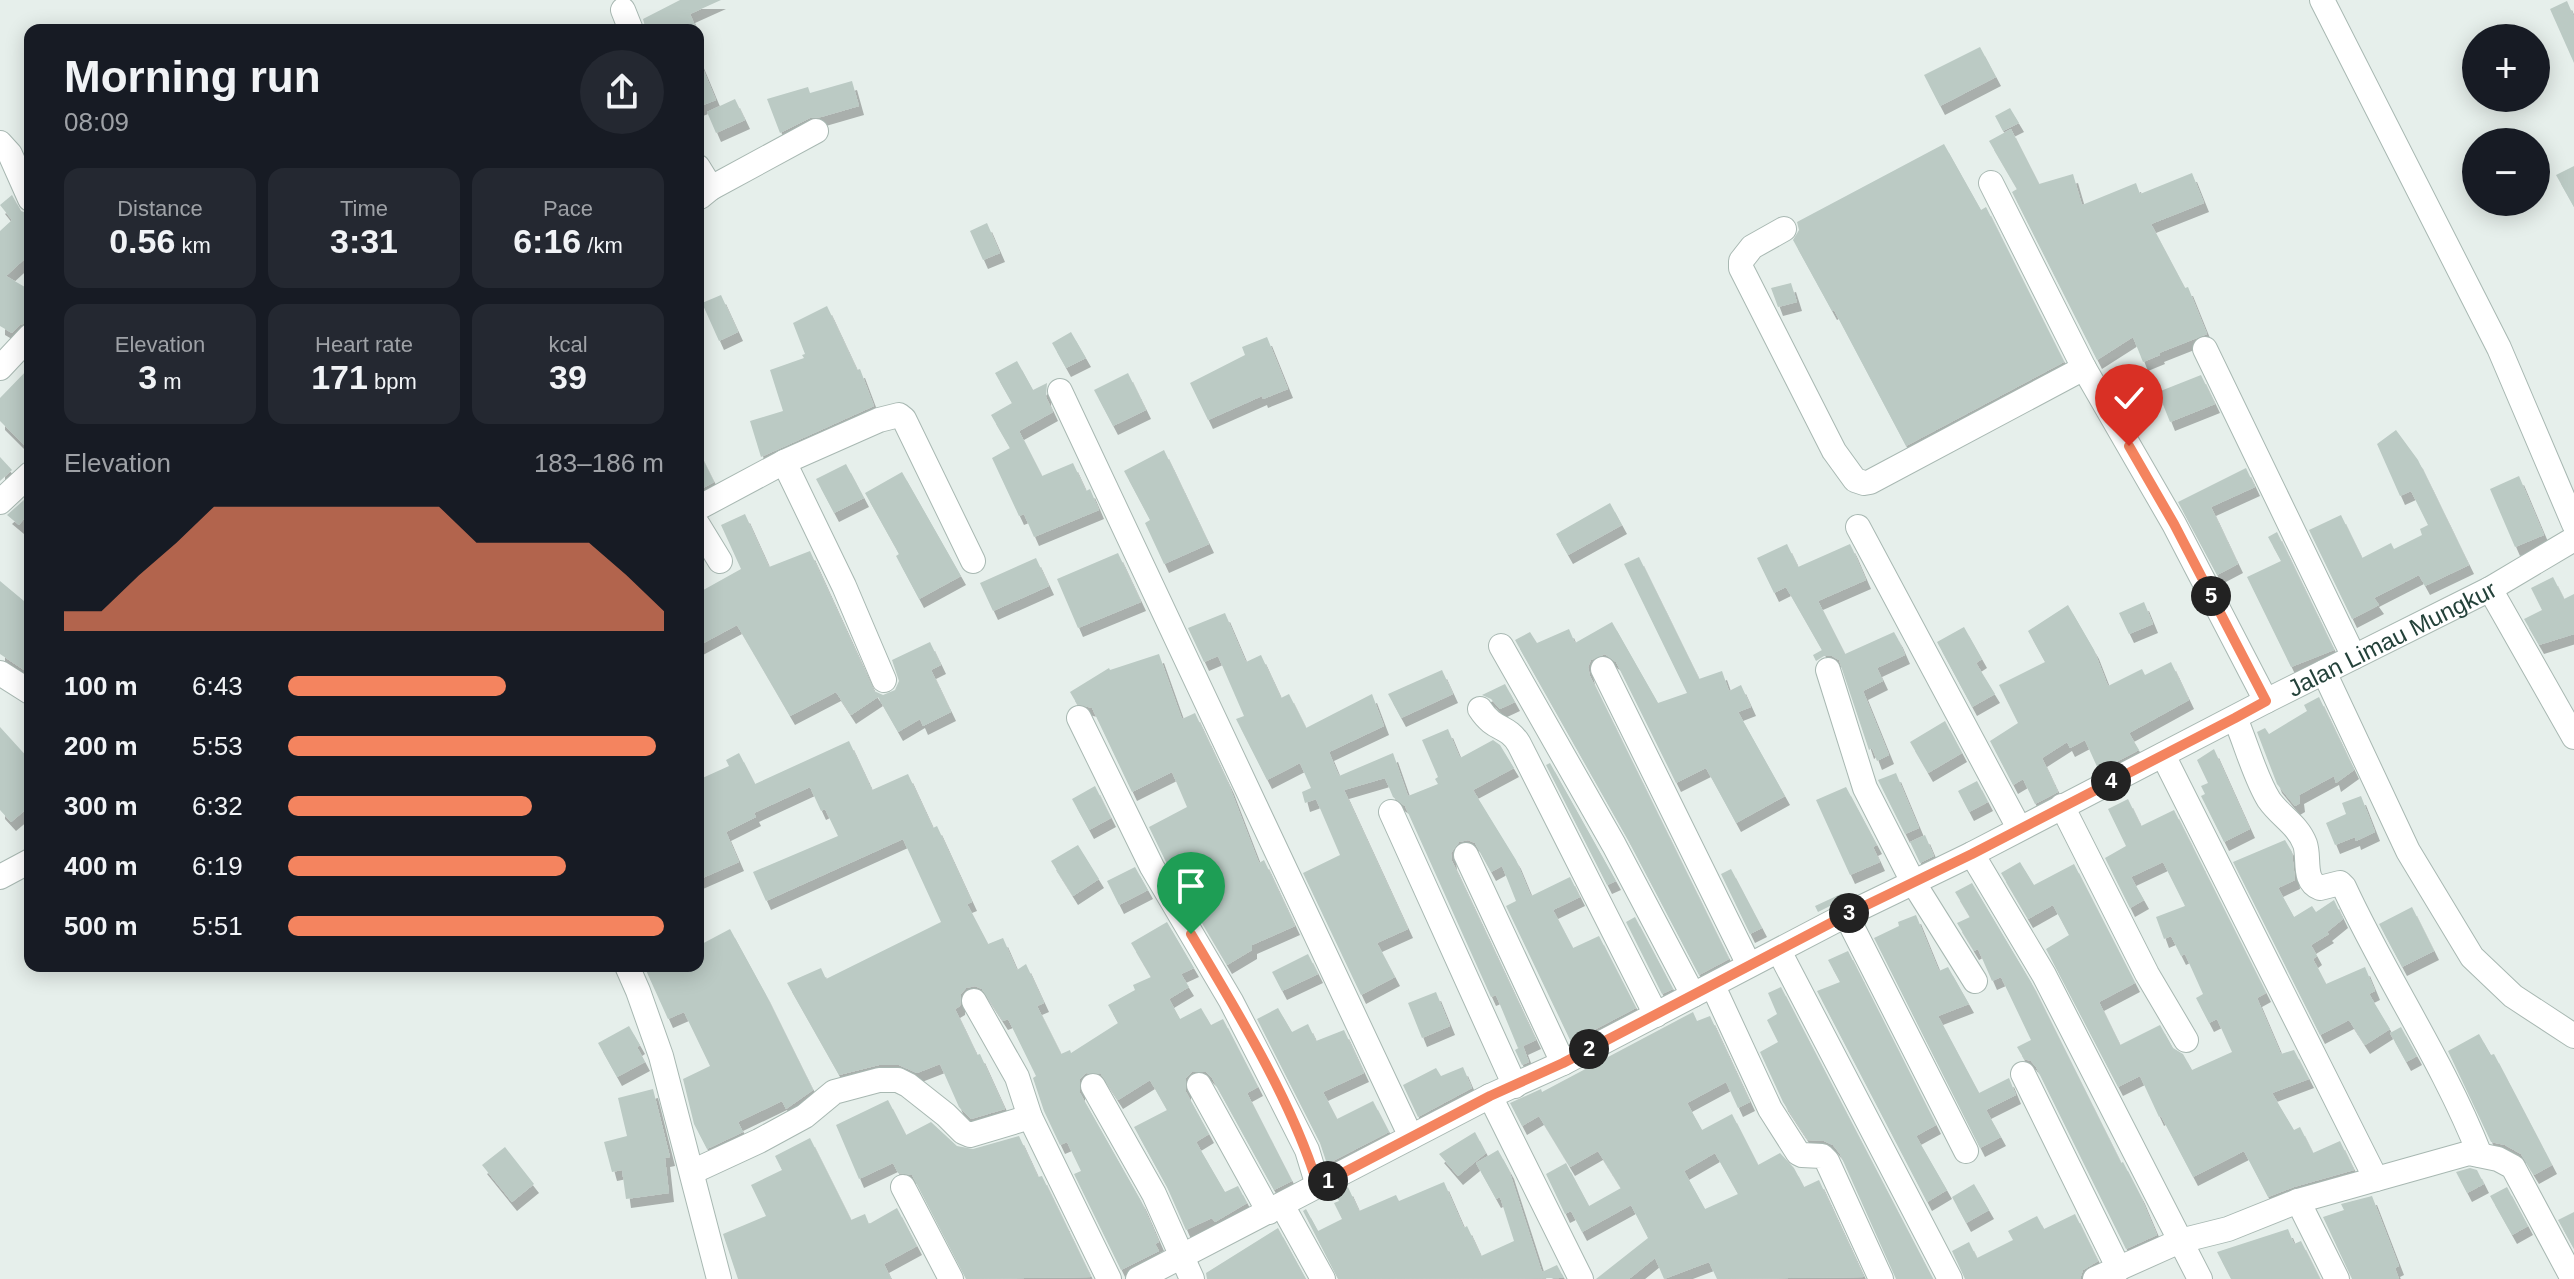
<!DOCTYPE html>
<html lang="en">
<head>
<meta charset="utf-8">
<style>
  :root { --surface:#171b24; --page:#242831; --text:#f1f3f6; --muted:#9ea1a6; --accent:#f4845f }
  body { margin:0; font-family:Arial,sans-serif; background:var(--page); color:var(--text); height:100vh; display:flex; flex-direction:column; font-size:30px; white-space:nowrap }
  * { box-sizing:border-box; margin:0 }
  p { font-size:26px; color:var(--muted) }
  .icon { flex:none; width:44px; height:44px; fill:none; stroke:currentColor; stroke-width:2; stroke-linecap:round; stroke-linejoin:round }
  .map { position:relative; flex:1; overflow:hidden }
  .drawer { position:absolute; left:24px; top:24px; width:680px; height:948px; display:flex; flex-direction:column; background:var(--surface); border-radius:16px; box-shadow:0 4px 20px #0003 }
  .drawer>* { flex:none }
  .tools { position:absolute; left:2462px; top:24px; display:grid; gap:16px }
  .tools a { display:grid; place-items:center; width:88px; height:88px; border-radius:50%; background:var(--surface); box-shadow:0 4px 20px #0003; font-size:40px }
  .pin { position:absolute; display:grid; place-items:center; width:68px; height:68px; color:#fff; margin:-82px -34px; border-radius:50% 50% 50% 0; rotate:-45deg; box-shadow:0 0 8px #0007 }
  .pin .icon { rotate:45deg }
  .km { position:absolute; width:40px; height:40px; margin:-20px; border-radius:50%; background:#222; color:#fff; font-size:22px; line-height:40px; text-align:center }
  .round { display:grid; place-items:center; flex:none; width:84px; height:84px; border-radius:42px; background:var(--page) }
  .headline { display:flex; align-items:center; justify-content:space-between; height:136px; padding:0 40px }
  h1 { font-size:44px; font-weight:700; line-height:60px }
  .stats { display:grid; grid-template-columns:repeat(3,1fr); gap:12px; height:136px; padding:8px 40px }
  .stats div { display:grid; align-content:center; border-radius:16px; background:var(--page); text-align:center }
  .stats b { font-size:34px; font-weight:700 }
  .stats small { font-size:22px; font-weight:400 }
  .stats p { font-size:22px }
  .chart { height:224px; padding:16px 40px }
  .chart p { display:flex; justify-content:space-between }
  .chart svg { width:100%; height:144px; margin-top:8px; fill:var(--accent); opacity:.7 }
  ul { padding:0 40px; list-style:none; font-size:26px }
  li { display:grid; grid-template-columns:128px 96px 1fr; align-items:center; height:60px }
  li i { height:20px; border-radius:10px; background:var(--accent) }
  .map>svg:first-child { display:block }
</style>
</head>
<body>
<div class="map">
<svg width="2574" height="1279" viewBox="0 0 2574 1279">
  <defs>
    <filter id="shadow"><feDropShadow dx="5" dy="9" stdDeviation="0" flood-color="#0004"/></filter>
  </defs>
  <rect width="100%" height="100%" fill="#e6efeb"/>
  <path fill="#bbcac4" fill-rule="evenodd" filter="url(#shadow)" d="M680,0H721L690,14L697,30H646L643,19Z
    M2567,1L2574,17V63L2550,9Z
    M1980,47L1996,77L1940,106L1924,75Z
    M698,57L716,100L698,107Z
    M852,81L859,106L821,117L810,118L780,133L767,99L808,87L810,93Z
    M735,99L745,120L716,133L707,112Z
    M2010,108L2019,123L2003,131L1995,116Z
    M2011,129L2039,184L2073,174L2082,205L2136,183L2140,194L2192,173L2204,203L2151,224L2185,288L2188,287L2207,334L2159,353L2160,355L2143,362L2133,337L2097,360L2012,192L2017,189L1989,141Z
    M1944,144L1981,210L1986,207L2064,362L1906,446L1834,310L1832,311L1793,240L1799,230L1797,222Z
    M2574,166V207L2556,175Z
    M12,195L21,211L30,214V254L6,276L30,290V321L20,325L12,333L0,326V231L12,220L0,205Z
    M987,223L1000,253L983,260L970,231Z
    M1791,283L1797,302L1778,307L1771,288Z
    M721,295L738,332L719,341L702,303Z
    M827,306L857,370L860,369L874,406L761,457L750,421L783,411L770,370L804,358L802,355L805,354L793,323Z
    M1071,332L1086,358L1066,368L1052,343Z
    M1267,337L1288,389L1263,399L1262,396L1208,420L1190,383L1245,355L1242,347Z
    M1017,361L1033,390L1047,383L1046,397L1053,412L1019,431L1042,476L1073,463L1086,491L1090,489L1099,510L1034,537L1024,514L1019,516L992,458L1010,448L991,415L1012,403L995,373Z
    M30,367V451L0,421V398Z
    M1128,373L1146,410L1113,426L1094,390Z
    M2201,375L2215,404L2170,422L2158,392Z
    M2396,430L2418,460L2469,565L2425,586L2419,575L2374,598L2379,605L2352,619L2309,530L2341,515L2362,558L2391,543L2394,549L2422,535L2420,529L2428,525L2411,491L2400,496L2377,444Z
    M698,450L714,482L698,491Z
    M1164,450L1209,544L1164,564L1145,523L1150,520L1124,471Z
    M0,457L12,470L0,481Z
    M846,464L864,498L834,513L816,479Z
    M2246,468L2255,487L2211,507L2238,564L2217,575L2178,502Z
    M902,472L961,576L919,599L896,556L899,554L865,493Z
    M2519,476L2544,535L2515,547L2490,489Z
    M25,499L30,503V511L19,525L7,515Z
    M1610,503L1622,525L1568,555L1556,534Z
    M745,514L769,567L810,551L874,691L883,695L895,690L899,681L892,660L930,642L941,665L931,670L951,712L923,726L920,719L898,732L878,697L851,715L836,692L790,716L737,625L698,646V593L741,569L721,525Z
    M2277,532L2334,650L2291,667L2247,577L2281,561L2268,537Z
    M1787,544L1798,567L1850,544L1853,550L1866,580L1818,601L1845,654L1894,632L1898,639L1905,655L1877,668L1883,681L1863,691L1889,755L1877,761L1872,748L1869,750L1839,660L1832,656H1824L1816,661L1813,655L1822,650L1786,587L1774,593L1757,558Z
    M1118,553L1141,602L1078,628L1057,579Z
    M1639,557L1699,679L1722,671L1729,691L1741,685L1751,707L1738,712L1785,796L1736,823L1706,768L1676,783L1616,662L1605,654L1591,660L1588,667L1590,676L1729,959L1699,975L1627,838L1515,640L1530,632L1537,643L1569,629L1575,643L1612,622L1658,703L1687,693L1624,564Z
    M1036,558L1049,586L993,611L980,583Z
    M2553,577L2564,599L2574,594V634L2539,645L2524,619L2542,610L2531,588Z
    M0,581L30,606V674L0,654Z
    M2144,602L2153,624L2129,634L2119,613Z
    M2068,605L2094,650L2108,686L2142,669L2145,675L2171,662L2189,700L2129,733L2139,750L2099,771L2085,740L2070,748L2067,742L2042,758L2058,792L2035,804L2023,779L2013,785L1990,741L2018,723L1999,685L2045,662L2028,631Z
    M1225,613L1246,662L1261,655L1281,698L1289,694L1306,728L1372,694L1384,726L1329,752L1339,776L1393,753L1408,796L1438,784L1435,779L1438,777L1422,740L1448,729L1460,758L1493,740L1500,745L1514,768L1473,790L1516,860L1531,896L1570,877L1580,897L1553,910L1573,948L1599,936L1636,1008L1571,1042L1506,906L1516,901L1502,866L1491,872L1475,843L1468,840L1459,842L1451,853L1452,861L1536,1040L1523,1046L1529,1062L1522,1065L1515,1050L1522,1046L1518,1048L1496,995L1491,997L1405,806L1393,797L1385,778L1344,790L1408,929L1377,943L1395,977L1361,995L1303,873L1340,855L1316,799L1305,803L1302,792L1311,788L1300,763L1267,780L1236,719L1244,716L1218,656L1204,662L1188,628Z
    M1964,627L1982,659L1976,663L1995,694L1972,707L1937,642Z
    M1159,654L1182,719L1195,713L1229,785L1259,863L1264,860L1295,926L1252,945V950L1227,965L1165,860L1149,827L1187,807L1172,772L1132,792L1092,708L1077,704L1070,692L1109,668L1110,670Z
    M1442,670L1453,694L1401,718L1388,694Z
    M1505,684L1515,702L1500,709L1491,699L1482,695Z
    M2319,697L2354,770L2336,783L2334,776L2299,795L2300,803L2295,806L2277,784L2257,732L2265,728L2269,734L2307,711L2304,705Z
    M1945,721L1962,753L1928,773L1910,742Z
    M0,727L30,760V765L24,771L30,778V806L11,822L0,810Z
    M849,741L872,790L908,774L933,828L937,826L972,902L967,904L988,944L1003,938L1017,970L1026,964L1044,1003L1037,1006L1061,1054L1070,1050L1071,1053L1118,1023L1108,1005L1135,990L1133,985L1151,977L1131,943L1167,922L1194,968L1181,974L1189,987L1169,999L1180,1019L1201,1008L1211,1025L1223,1019L1258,1087L1247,1093L1292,1181L1274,1190L1212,1078L1206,1072H1192L1186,1078V1092L1209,1134L1196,1142L1225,1192L1238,1186L1247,1203L1215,1222L1212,1218L1186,1230L1167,1187L1134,1127L1167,1110L1150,1080L1118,1100L1101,1074L1086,1073L1080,1079V1093L1141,1201L1159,1242L1155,1244L1159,1251L1121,1270L1074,1174L1081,1171L1067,1142L1060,1145L1044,1111L1033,1078L1036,1076L1008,1019L1003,1021L982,989L975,986L966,988L961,994L960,1006L955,1009L977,1055L980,1054L1005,1109L971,1119L959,1107L940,1064L917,1073L899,1065H879L839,1075L787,983L821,968L826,979L941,922L903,839L766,901L753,872L838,836L825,809L821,811L810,787L754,813L756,817L726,832L739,862L698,880V780L729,766L726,760L739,753L755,784Z
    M2214,749L2250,829L2224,842L2201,796L2205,794L2201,786L2208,783L2197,760Z
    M1550,763L1616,881L1607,885L1546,765Z
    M1896,773L1919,828L1905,834L1878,780Z
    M1977,781L1988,802L1969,812L1958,791Z
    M1095,786L1111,818L1089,830L1072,799Z
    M1846,787L1877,845L1873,847L1880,862L1850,875L1816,800Z
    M2361,796L2375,832L2356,841L2355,837L2335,845L2326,823L2346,814L2342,803Z
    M2128,799L2141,826L2174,810L2266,993L2257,998L2281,1054L2294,1050L2309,1079L2272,1093L2294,1130L2300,1127L2313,1153L2340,1141L2354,1170L2294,1187L2268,1197L2244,1151L2193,1177L2161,1116L2159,1117L2140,1076L2118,1087L2046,949L2069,935L2053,905L2028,919L2001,873L2020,862L2034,885L2074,864L2135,983L2099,1002L2120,1045L2160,1025L2173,1048L2183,1054L2192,1070L2232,1052L2217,1019L2209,1023L2196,998L2203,994L2185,954L2181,956L2171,936L2164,939L2156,917L2185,906L2163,862L2131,877L2144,900L2130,908L2105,858L2126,846L2108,809Z
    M1925,835L1934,856L1920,863L1910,842Z
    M2285,840L2292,852L2295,880L2278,888L2294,917L2312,906L2316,912L2334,900L2343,919L2327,932L2329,934L2311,945L2317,956L2313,959L2326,984L2365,967L2375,991L2369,994L2390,1029L2365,1045L2349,1020L2320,1035L2233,862Z
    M1078,845L1099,879L1073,896L1051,861Z
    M1135,867L1148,890L1119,905L1107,881Z
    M1731,869L1762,928L1750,934L1721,874Z
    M1972,883L2031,982L2121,1163L2123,1162L2140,1195L2157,1235L2126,1249L2036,1067L2031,1061L2024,1059L2017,1047L2031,1040L2001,977L1992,981L1978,949L1974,951L1957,923L1970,917L1955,892Z
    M1841,894L1844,899L1818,912L1815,906Z
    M2412,907L2434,951L2402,967L2379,924Z
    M1916,915L1939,971L1948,967L1969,1004L1938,1016L1979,1093L2009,1078L2016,1095L1986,1110L2001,1137L1980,1148L1874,938L1899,926L1898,922Z
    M1635,917L1673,989L1662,994L1626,922Z
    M730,929L765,993L813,1090L786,1109L782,1101L738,1122L743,1132L707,1149L694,1124L683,1079L710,1066L684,1012L668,1019L644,966H698V946Z
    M1848,951L1936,1125L1916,1136L1947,1190L1927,1202L1817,991L1840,982L1828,960Z
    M1308,954L1318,974L1282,991L1272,972Z
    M1781,987L1933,1279H1896L1840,1154L1833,1145L1824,1141L1808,1140L1783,1102L1760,1052L1778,1042L1767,1020L1777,1014L1768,993Z
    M1436,992L1450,1026L1422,1038L1408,1003Z
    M1278,1008L1292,1032L1308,1024L1316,1041L1344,1030L1364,1073L1323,1092L1337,1119L1373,1101L1389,1132L1327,1164L1320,1143L1257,1019Z
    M1693,1012L1697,1021L1710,1016L1750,1102L1738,1108L1726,1082L1687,1103L1702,1130L1732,1114L1758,1165L1780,1153L1794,1168L1804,1187L1819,1180L1864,1277L1717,1279L1709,1262L1664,1279L1655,1258L1629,1279H1596L1648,1238L1631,1205L1582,1232L1571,1211L1565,1214L1546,1174L1566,1163L1589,1206L1621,1188L1598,1151L1570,1167L1539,1116L1522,1126L1510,1103L1541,1089L1542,1092ZM1715,1153L1738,1194L1705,1209L1684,1171Z
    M629,1026L640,1045L637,1047L645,1062L617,1077L598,1043Z
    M2401,1027L2417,1056L2406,1062L2390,1033Z
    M2479,1034L2491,1055L2494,1054L2552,1165L2534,1175L2521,1154L2505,1145L2491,1142L2448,1051Z
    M1463,1067L1472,1088L1418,1117L1403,1085L1436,1068L1441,1076Z
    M653,1089L670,1157L665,1158L669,1193L626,1199L622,1170L612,1172L604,1142L627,1136L618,1098Z
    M888,1100L906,1135L931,1122L957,1146L973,1149L1019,1136L1038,1177L1042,1176L1091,1277L966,1279L912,1175L898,1173L893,1163L859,1179L836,1125Z
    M1475,1132L1486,1153L1458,1176L1439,1154Z
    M810,1138L851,1220L865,1214L869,1224L897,1208L917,1246L884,1264L891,1279H738L723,1234L766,1216L751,1185L782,1170L775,1156Z
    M505,1147L534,1184L512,1202L482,1165Z
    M1498,1150L1509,1170L1542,1272L1557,1265L1564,1278L1338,1279L1303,1211L1306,1209L1318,1231L1342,1219L1334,1203L1339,1201L1335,1193L1348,1187L1359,1211L1396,1195L1399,1201L1444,1182L1464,1228L1467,1226L1481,1256L1514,1241L1500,1197L1496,1199L1476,1163Z
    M2470,1168L2477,1170L2484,1184L2467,1193L2456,1172Z
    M1974,1184L1989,1210L1966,1223L1952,1197Z
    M2507,1187L2528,1226L2512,1235L2490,1196Z
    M2372,1196L2399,1266L2395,1268L2399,1279H2352L2323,1217L2344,1210L2341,1204Z
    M2574,1212V1249L2558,1220Z
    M2075,1214L2098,1261L2083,1270L2080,1279H1965L1952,1251L1969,1242L1977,1258L2013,1240L2008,1231L2037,1216L2044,1229Z
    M1278,1228L1306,1279H1207L1206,1273Z
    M2288,1229L2294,1244L2301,1241L2320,1279H2231L2217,1252Z"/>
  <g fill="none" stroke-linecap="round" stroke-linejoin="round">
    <defs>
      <g id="minor">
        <path d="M2322,0L2499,348L2574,524"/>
        <path d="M623,10L631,30"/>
        <path d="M0,143L10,154L30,199"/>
        <path d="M698,167L711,188L700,197"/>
        <path d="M1991,183L2084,368L2174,524L2266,701"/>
        <path d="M711,188L816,131"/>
        <path d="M1784,229L1752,247L1741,261V268L1834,451L1855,480L1864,483L1870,482L2084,368"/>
        <path d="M2205,349L2354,657"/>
        <path d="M0,368L30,336"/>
        <path d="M1060,391L1411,1137"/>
        <path d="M784,462L844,586L884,680"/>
        <path d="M0,502L30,474"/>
        <path d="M698,508L784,462L879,420L899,415L904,419L973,561"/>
        <path d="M698,525L720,561"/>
        <path d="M1858,527L2019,828"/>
        <path d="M2490,589L2574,737"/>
        <path d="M1501,646L1614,845L1693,995"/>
        <path d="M1603,669L1749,965"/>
        <path d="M1828,670L1865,788L1913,882L1975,981"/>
        <path d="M2324,672L2408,851L2472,957L2513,996L2574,1036"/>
        <path d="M0,673L30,692"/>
        <path d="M1480,709C1495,732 1507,724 1519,744L1656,1015"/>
        <path d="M1079,718L1152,867L1231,1001L1264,1065L1307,1150L1318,1186"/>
        <path d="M2235,718C2246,743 2255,778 2269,800C2280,816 2298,825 2305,844C2310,858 2302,881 2320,888L2340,883L2344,887C2386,978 2443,1061 2480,1155"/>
        <path d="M2163,755L2376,1179"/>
        <path d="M2062,806L2147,974L2186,1040"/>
        <path d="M1391,812L1515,1086"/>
        <path d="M1972,854L2044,975L2200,1279"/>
        <path d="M1466,855L1563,1063"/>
        <path d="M0,877L30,861"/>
        <path d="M1846,915L1966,1151"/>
        <path d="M1779,951L1950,1279"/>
        <path d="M627,966L638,991L661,1056L719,1279"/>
        <path d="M1713,986L1770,1109L1798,1153L1802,1155L1822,1156L1827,1161L1881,1279"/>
        <path d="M974,1001L1017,1077L1030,1117L1109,1279"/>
        <path d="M2023,1074L2119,1269"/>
        <path d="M1199,1085L1269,1212"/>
        <path d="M1093,1086L1154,1194L1192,1279"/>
        <path d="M1490,1096L1581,1279"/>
        <path d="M692,1172L759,1141L805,1116L834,1092L879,1080H898L908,1085L946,1115L963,1132L970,1135L1030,1117"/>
        <path d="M903,1187L951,1279"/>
        <path d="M2298,1201L2337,1279"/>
        <path d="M1282,1205L1323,1279"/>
        <path id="s1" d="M1138,1279L1490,1096L1563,1063L1846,915L1972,854L2266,701L2490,589L2574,539"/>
        <path d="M2095,1279L2180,1241L2228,1229L2298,1201L2469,1153L2498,1159L2513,1167L2573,1279"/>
      </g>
    </defs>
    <use href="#minor" stroke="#a8b8b2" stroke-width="26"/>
    <use href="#minor" stroke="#fff" stroke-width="24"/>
  </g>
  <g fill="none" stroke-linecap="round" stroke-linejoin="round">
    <defs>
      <path id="route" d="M1191,934C1238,1013 1291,1099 1318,1186L1490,1096L1563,1063L1846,915L1972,854L2235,718L2266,701L2174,524L2129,446"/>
    </defs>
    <use href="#route" stroke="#fff" stroke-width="16"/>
    <use href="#route" stroke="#f4845f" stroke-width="10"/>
  </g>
  <g text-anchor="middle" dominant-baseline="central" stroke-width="6" stroke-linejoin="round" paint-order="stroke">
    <g font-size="24" fill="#24423a" stroke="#f7fbf9">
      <text stroke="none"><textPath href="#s1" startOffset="1408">Jalan Limau Mungkur</textPath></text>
    </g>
  </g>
</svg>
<div class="tools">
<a>+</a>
<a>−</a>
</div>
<div class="pin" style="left:1191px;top:934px;background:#1e9e55"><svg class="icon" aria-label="arrive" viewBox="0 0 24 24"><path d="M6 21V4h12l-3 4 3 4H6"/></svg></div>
<div class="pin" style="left:2129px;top:446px;background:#d93025"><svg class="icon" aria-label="check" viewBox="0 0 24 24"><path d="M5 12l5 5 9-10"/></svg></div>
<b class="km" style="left:1328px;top:1181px">1</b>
<b class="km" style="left:1589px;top:1049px">2</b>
<b class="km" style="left:1849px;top:913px">3</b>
<b class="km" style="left:2111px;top:781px">4</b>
<b class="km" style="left:2211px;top:596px">5</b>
<section class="drawer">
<div class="headline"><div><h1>Morning run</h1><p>08:09</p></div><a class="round"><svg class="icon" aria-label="share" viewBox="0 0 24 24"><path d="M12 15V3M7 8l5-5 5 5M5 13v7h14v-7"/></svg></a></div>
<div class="stats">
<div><p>Distance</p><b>0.56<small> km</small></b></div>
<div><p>Time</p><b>3:31</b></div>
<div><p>Pace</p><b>6:16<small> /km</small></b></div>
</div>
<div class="stats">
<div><p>Elevation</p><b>3<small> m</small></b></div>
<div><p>Heart rate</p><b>171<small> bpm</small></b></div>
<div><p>kcal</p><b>39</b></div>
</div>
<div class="chart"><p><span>Elevation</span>183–186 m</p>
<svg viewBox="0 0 160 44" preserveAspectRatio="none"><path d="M0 44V38L10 38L20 27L30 17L40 6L50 6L60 6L70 6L80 6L90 6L100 6L110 17L120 17L130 17L140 17L150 27L160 38V44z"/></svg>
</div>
<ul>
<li><b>100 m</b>6:43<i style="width:58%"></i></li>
<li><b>200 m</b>5:53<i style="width:98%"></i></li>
<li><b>300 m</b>6:32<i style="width:65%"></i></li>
<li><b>400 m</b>6:19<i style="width:74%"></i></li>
<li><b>500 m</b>5:51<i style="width:100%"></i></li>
</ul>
</section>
</div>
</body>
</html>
